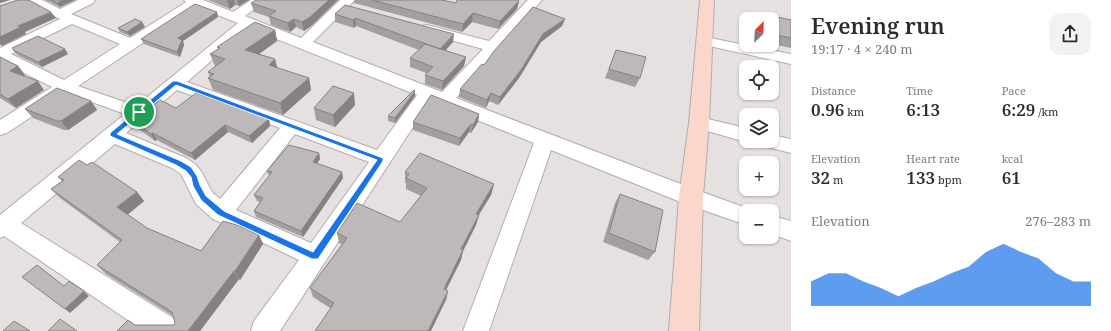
<!DOCTYPE html>
<html lang="en">
<head>
<meta charset="utf-8">
<style>
  :root { --surface:#fff; --page:#f2f2f3; --text:#2b2b33; --muted:#7c7c81; --accent:#1a73e8 }
  body { margin:0; font-family:"Noto Serif",serif; background:var(--page); color:var(--text); height:100vh; display:flex; flex-direction:column; font-size:15px; white-space:nowrap }
  * { box-sizing:border-box; margin:0 }
  p { font-size:13px; color:var(--muted) }
  .icon { flex:none; width:22px; height:22px; fill:none; stroke:currentColor; stroke-width:2; stroke-linecap:round; stroke-linejoin:round }
  .map { position:relative; flex:1; overflow:hidden }
  .side { display:flex; flex-direction:column; background:var(--surface); width:320px }
  .side>* { flex:none }
  .needle { width:26px; rotate:24deg }
  .controls { position:absolute; left:739px; top:12px; display:grid; gap:8px }
  .controls a { display:grid; place-items:center; width:40px; height:40px; border-radius:8px; background:var(--surface); box-shadow:0 1px 3px #0004; font-size:20px }
  .pin { position:absolute; display:grid; place-items:center; width:34px; height:34px; color:#fff; margin:-17px; border:2px solid #fff; border-radius:50%; box-shadow:0 1px 4px #0007 }
  .round { display:grid; place-items:center; flex:none; width:42px; height:42px; border-radius:12px; background:var(--page) }
  .summary { display:flex; align-items:center; justify-content:space-between; height:68px; padding:0 20px }
  h1 { font-size:22px; font-weight:600; line-height:30px }
  .stats { display:grid; grid-template-columns:repeat(3,1fr); gap:6px; height:68px; padding:4px 20px }
  .stats div { display:grid; align-content:center }
  .stats b { font-size:17px; font-weight:600 }
  .stats small { font-size:11px; font-weight:400 }
  .stats p { font-size:11px }
  .chart { height:112px; padding:8px 20px }
  .chart p { display:flex; justify-content:space-between }
  .chart svg { width:100%; height:72px; margin-top:4px; fill:var(--accent); opacity:.7 }
  main { display:flex; flex:1; min-height:0 }
  .map>svg:first-child { display:block }
</style>
</head>
<body>
<main>
<div class="map">
<svg width="791" height="331" viewBox="0 0 791 331">
  <rect width="100%" height="100%" fill="#e6e1e0"/>
  <g fill="none" stroke-linecap="round" stroke-linejoin="round">
    <defs>
      <path id="street" d="M25,0H42L60,9L78,0H95L93,3L71,14L130,38L186,2L184,0H203L233,12L251,0H267L245,16L301,38L340,0H355L313,42L442,92L483,49L422,32L420,29L422,26L427,25L489,41L528,0H542L456,98L699,191L755,211H746V225L683,203L551,150L489,331H463L534,143L430,101L280,331H251L254,321L299,260L213,219L196,204L181,174L172,168L115,144L21,223L178,321L181,331H144L4,236L0,238V215L125,114L67,93L7,133L0,135V120L52,87L0,61V48L60,19L27,3ZM197,7L238,23L136,106L78,86ZM72,24L120,44L64,80L11,54ZM249,28L417,95L377,150L187,82ZM177,90L280,128L220,199L212,192L201,171L195,164L186,158L126,133ZM295,134L369,162L311,243L236,210Z
        M705,37L791,54V64L700,44L698,41L700,38Z
        M699,117L746,128V141H748L746,142L693,127L690,123L693,119Z
        M772,135L791,139V153L764,146L762,141H772Z
        M772,216L791,221V241L772,234Z"/>
      <path id="secondary" d="M700,0H714L709,123L703,197L699,331H669L679,197L689,123Z"/>
    </defs>
    <use href="#street" stroke="#b2adac" stroke-width="2"/>
    <use href="#secondary" stroke="#b2adac" stroke-width="2"/>
    <use href="#street" fill="#fff" fill-rule="evenodd"/>
    <use href="#secondary" fill="#fad6cc" fill-rule="evenodd"/>
  </g>
  <path fill="#a39f9e" d="M45,0H75L60,7Z
    M208,0H249L239,6L235,5L230,9Z
    M256,0H338L311,26L304,31L296,27L290,32L271,25L269,17L254,12L251,3Z
    M354,0H442L456,3L519,1L517,9L498,29L472,22L462,32L354,3Z
    M345,5L453,42L445,51L466,57L464,66L442,90L425,84V75L426,73L410,67V58L419,50L356,26L354,28L335,22V14Z
    M758,13L791,20V48L772,44V19H754Z
    M218,17L183,41L184,45L180,57L144,44L141,39Z
    M565,19L562,26L541,42L519,78L498,105L489,101L486,108L459,97L460,89Z
    M142,22L145,27L130,36L120,32L118,28Z
    M275,30L277,41L259,54L275,59L277,68L309,78L311,90L283,115L213,90L208,78L210,77L208,72L216,66H215L210,54L218,49L217,47Z
    M12,48L68,54L42,67L17,55Z
    M616,50L640,78L635,87L605,78Z
    M0,57L18,66L25,75L24,76L44,90L16,108L0,98Z
    M415,96L395,123L388,121V116Z
    M91,101L97,110L68,130H64L33,118L25,109Z
    M355,105L335,127L316,120L314,108Z
    M176,108L269,119L270,126L252,143L228,132L195,160L157,140L155,141L136,127L132,120Z
    M479,114L478,122L471,133L469,132L459,146L413,130V122Z
    M319,153L320,159L317,164L343,178L303,237L256,217L254,211L260,202L257,201L254,195L269,176L267,171Z
    M87,165L137,192L144,201L127,214L147,228L201,251L259,235L263,244L240,280L239,279L200,331H117L135,325H174L175,323L173,316L106,274L97,265L120,242L60,198L51,189L62,181L58,177Z
    M405,172L494,184L491,195L479,215L476,225L463,251L461,260L446,290L448,291L446,300L330,308L313,297L310,288L342,244L339,243L337,233L400,222L421,196L406,189V183H405Z
    M620,194L655,252L648,260L603,242L615,203Z"/>
  <path fill="#858281" d="M0,0H10L0,3Z
    M63,0H75L60,7L57,3Z
    M228,0H234L235,5L230,9L227,1Z
    M237,0H249L239,6Z
    M329,0H338L311,26L304,31L302,22Z
    M519,1L517,9L498,29L500,21Z
    M51,12L56,18L25,32L26,34L2,46L0,44V37L18,26Z
    M217,12L218,17L183,41L184,45L180,57L177,52L178,38Z
    M473,13L472,22L462,32L463,24Z
    M355,18L356,26L354,28L353,20Z
    M294,19L296,27L290,32L288,23Z
    M565,19L562,26L541,42L519,78L498,105L500,97L543,34Z
    M142,22L145,27L130,36L127,32Z
    M275,30L277,41L249,61L245,50Z
    M454,34L453,42L439,57L440,49Z
    M65,49L68,54L42,67L38,62Z
    M466,57L464,66L442,90L443,81Z
    M275,59L278,71L269,65Z
    M18,66L25,75L17,80L10,71Z
    M309,78L311,90L283,115L280,103Z
    M38,81L44,90L16,108L8,99Z
    M415,91V96L395,123V118Z
    M354,93L355,105L335,127L333,115Z
    M491,93L489,101L486,108L487,100Z
    M91,101L97,110L68,130L61,121Z
    M479,114L478,122L471,133L473,125Z
    M269,119L270,126L252,143L249,136Z
    M471,124L469,132L459,146L460,138Z
    M225,125L228,132L195,160L191,153Z
    M153,133L157,140L155,141L151,134Z
    M319,153L320,159L314,168L313,162Z
    M342,172L343,178L303,237L301,231Z
    M494,184L491,195L473,224L476,214Z
    M137,192L144,201L125,217L117,207Z
    M479,215L476,225L463,251L461,260L442,298L444,289L461,249Z
    M259,235L263,244L240,280L235,271Z
    M234,271L239,279L200,331H188Z
    M84,291L89,296L70,313L65,309Z
    M448,291L446,300L431,331H428Z"/>
  <path fill="#beb9b8" stroke="#858281" d="M18,0H29L51,12L18,26L21,27L0,37V6Z
    M52,0H63L57,3Z
    M256,0H329L309,18L302,22L294,19L288,23L269,16L276,11L251,3Z
    M372,0H442L456,3L457,0H517L519,1L500,21L473,13L463,24Z
    M195,4L217,12L178,38L182,40L177,52L141,39Z
    M345,5L454,34L440,49L355,18L353,20L335,14Z
    M533,7L565,19L543,34L521,70L500,97L491,93L487,100L460,89L482,64L484,65L494,51Z
    M758,13L791,20V38L772,34V19H759Z
    M135,19L142,22L127,32L118,28Z
    M255,22L275,30L245,50L275,59L269,65L309,78L280,103L208,78L214,74L208,72L225,59L210,54L220,48L217,47Z
    M38,36L65,49L38,62L13,50H14L12,48Z
    M425,44L466,57L443,81L425,75L433,67L410,58Z
    M616,50L646,57L640,78L609,69Z
    M0,57L18,66L10,71L38,81L8,99L0,94Z
    M333,86L354,93L333,115L314,108Z
    M57,88L91,101L61,121H57L25,109Z
    M414,90L415,91L395,118L388,116Z
    M196,93L269,119L249,136L225,125L191,153L153,133L151,134L132,120L160,100L176,108Z
    M431,95L479,114L473,125L471,124L460,138L413,122Z
    M289,145L319,153L313,162L342,172L301,231L254,211L263,198L254,195L272,172L267,171Z
    M420,153L494,184L476,214L479,215L461,249L463,250L444,289L448,291L428,331H315L334,303L310,288L347,238L337,233L357,203L400,222L427,188L406,178L409,174L405,172Z
    M79,160L87,165L92,162L137,192L117,207L147,228L201,251L223,221L240,226L259,235L235,271H234L188,331H117L128,320L135,325H174L175,323L172,312L97,265L122,240L51,189L64,180L58,177Z
    M620,194L663,210L655,252L609,233Z
    M37,265L64,286L69,281L84,291L65,309L22,277Z
    M60,319L77,331H48Z
    M14,321L30,331H3Z"/>
  <path fill="#1a73e8" stroke="#fff" fill-rule="evenodd" d="M173,81H177L383,158V161L318,259H312L218,215L201,200L193,186L191,177L186,171L176,165L110,136V133ZM176,85L377,160L313,252L224,211L206,196L200,185L197,176L191,167L181,161L117,134Z"/>
</svg>
<div class="controls">
<a><svg class="needle" viewBox="-14 -14 28 28"><path d="M0-13l5 13h-10z" fill="#e53935"/><path d="M0 13l5-13h-10z" fill="#7c7c81"/></svg></a>
<a><svg class="icon" aria-label="locate" viewBox="0 0 24 24"><circle cx="12" cy="12" r="6"/><path d="M12 2v4M12 18v4M2 12h4M18 12h4"/></svg></a>
<a><svg class="icon" aria-label="layers" viewBox="0 0 24 24"><path d="M12 4l9 5-9 5-9-5zM3 14l9 5 9-5"/></svg></a>
<a>+</a>
<a>−</a>
</div>
<div class="pin" style="left:139px;top:112px;background:#1e9e55"><svg class="icon" aria-label="arrive" viewBox="0 0 24 24"><path d="M6 21V4h12l-3 4 3 4H6"/></svg></div>
</div>
<section class="side">
<div class="summary"><div><h1>Evening run</h1><p>19:17 · 4 × 240 m</p></div><a class="round"><svg class="icon" aria-label="share" viewBox="0 0 24 24"><path d="M12 15V3M7 8l5-5 5 5M5 13v7h14v-7"/></svg></a></div>
<div class="stats">
<div><p>Distance</p><b>0.96<small> km</small></b></div>
<div><p>Time</p><b>6:13</b></div>
<div><p>Pace</p><b>6:29<small> /km</small></b></div>
</div>
<div class="stats">
<div><p>Elevation</p><b>32<small> m</small></b></div>
<div><p>Heart rate</p><b>133<small> bpm</small></b></div>
<div><p>kcal</p><b>61</b></div>
</div>
<div class="chart"><p><span>Elevation</span>276–283 m</p>
<svg viewBox="0 0 160 44" preserveAspectRatio="none"><path d="M0 44V29L10 24L20 24L30 29L40 33L50 38L60 33L70 29L80 24L90 20L100 11L110 6L120 11L130 15L140 24L150 29L160 29V44z"/></svg>
</div>
</section>
</main>
</body>
</html>
